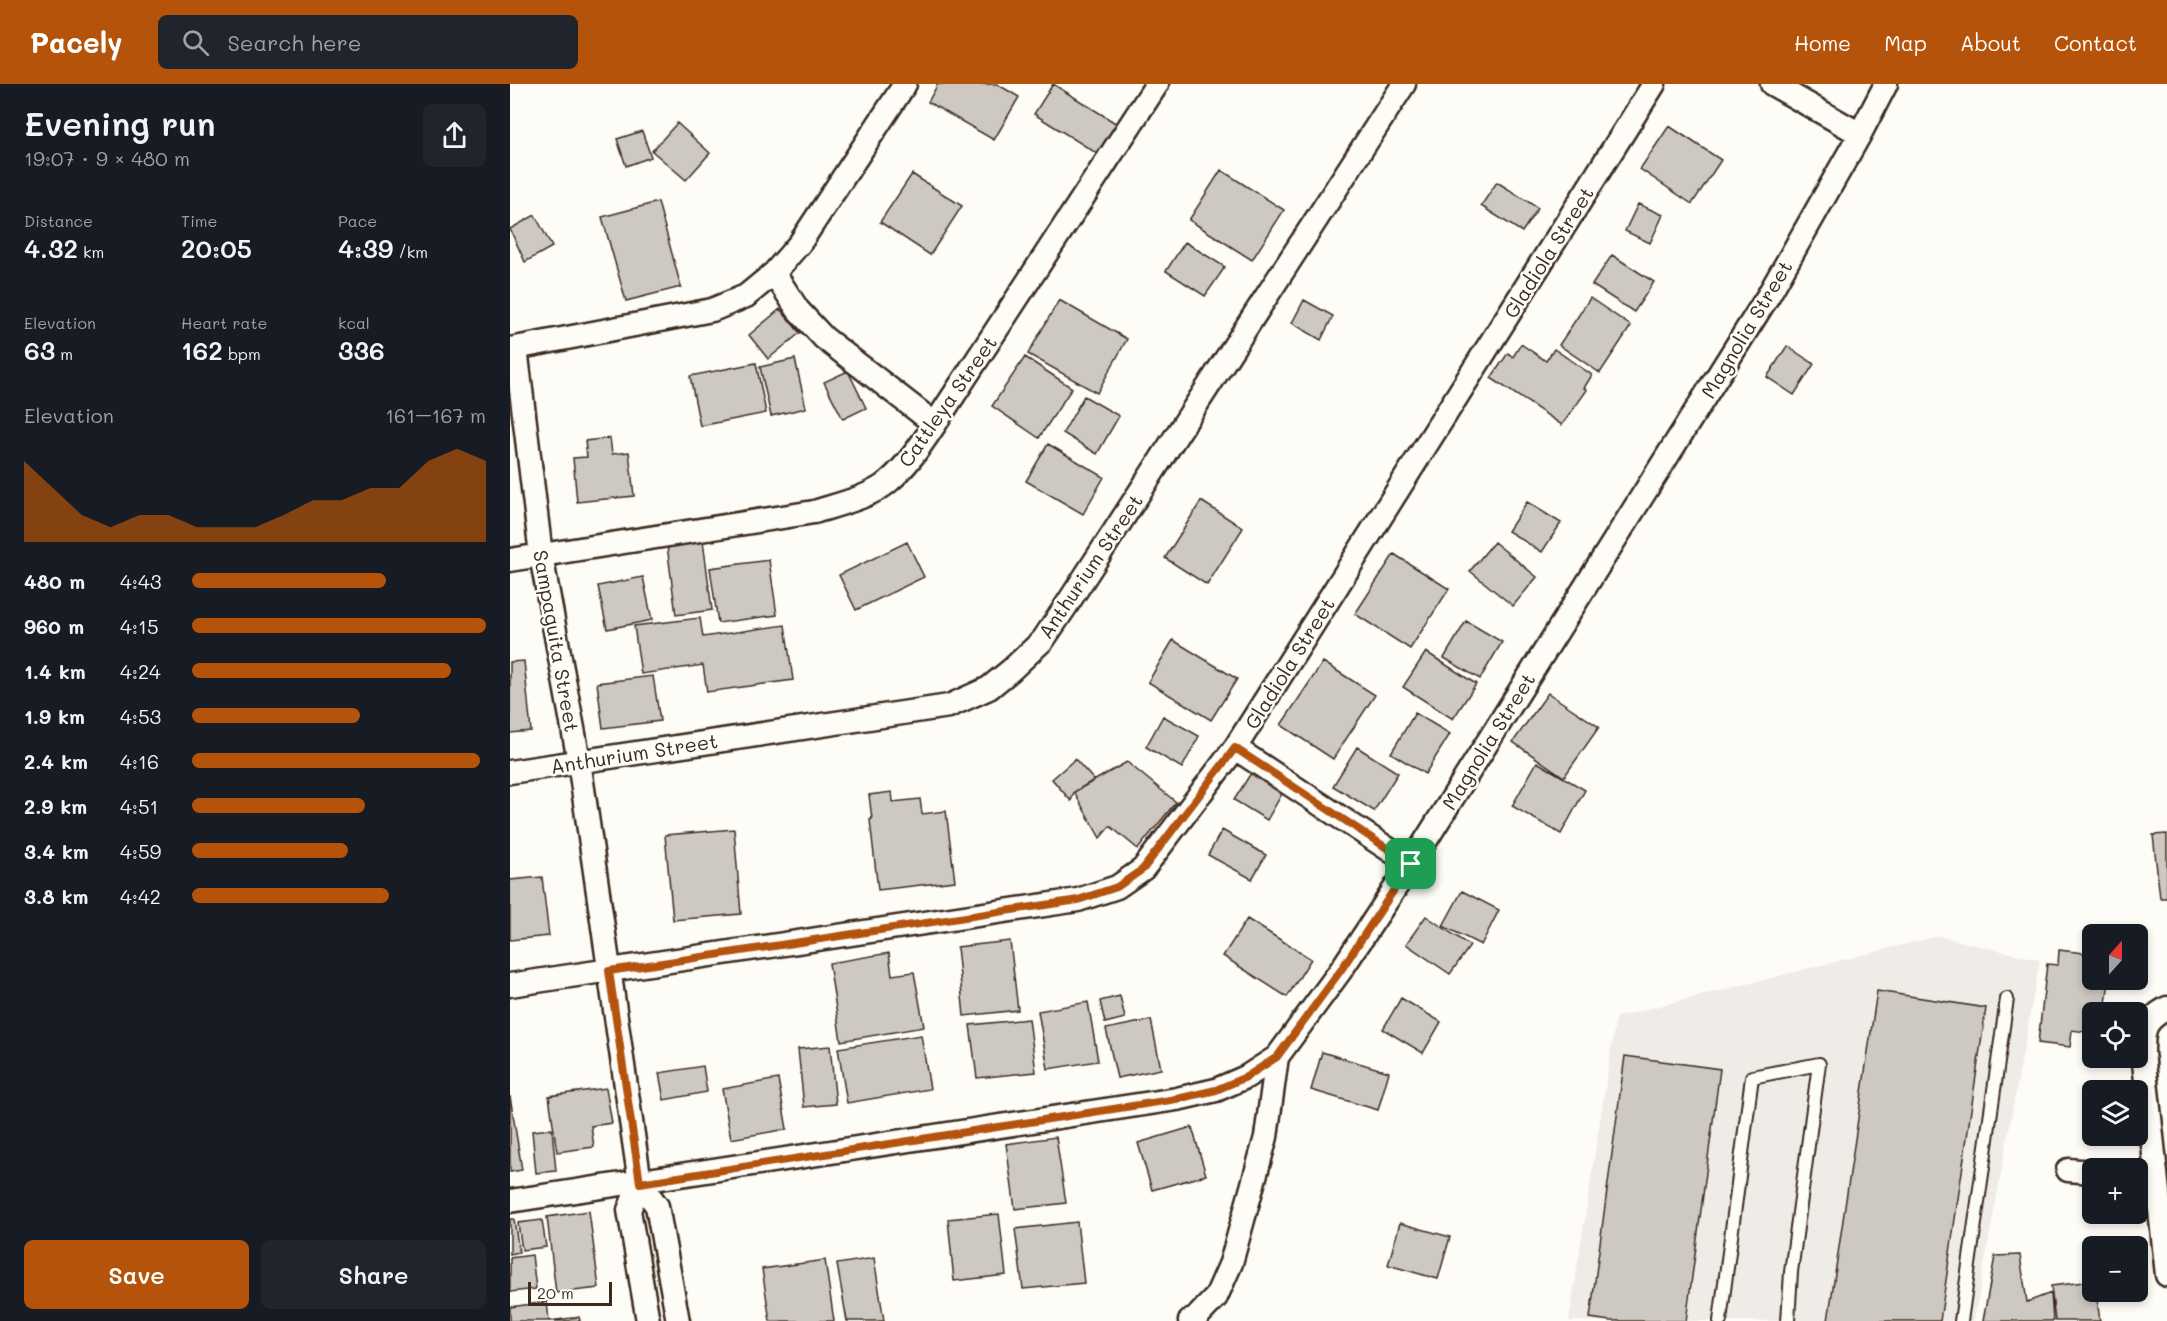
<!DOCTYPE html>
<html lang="en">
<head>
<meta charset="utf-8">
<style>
  :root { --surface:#171b24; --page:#20242c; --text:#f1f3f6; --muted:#9ea1a6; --accent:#b45309 }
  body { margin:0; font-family:Mali,sans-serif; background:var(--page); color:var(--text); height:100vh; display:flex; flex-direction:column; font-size:22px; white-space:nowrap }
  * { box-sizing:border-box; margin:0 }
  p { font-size:20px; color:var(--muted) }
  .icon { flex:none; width:33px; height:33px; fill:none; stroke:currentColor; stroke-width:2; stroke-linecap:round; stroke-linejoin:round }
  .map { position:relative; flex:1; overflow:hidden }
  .panel { display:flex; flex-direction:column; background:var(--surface); width:510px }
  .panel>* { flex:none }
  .needle { width:39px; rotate:21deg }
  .tools { position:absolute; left:1572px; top:840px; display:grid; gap:12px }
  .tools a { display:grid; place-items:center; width:66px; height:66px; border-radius:9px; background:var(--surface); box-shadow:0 3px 9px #0003; font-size:30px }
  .scale { position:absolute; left:18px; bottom:15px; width:84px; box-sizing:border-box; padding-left:6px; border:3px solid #3b2a1e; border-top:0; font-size:16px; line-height:21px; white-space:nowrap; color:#3b2a1e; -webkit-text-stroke:4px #fdfcf7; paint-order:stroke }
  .pin { position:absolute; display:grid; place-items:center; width:51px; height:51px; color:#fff; margin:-26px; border-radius:12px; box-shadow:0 3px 9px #0006 }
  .round { display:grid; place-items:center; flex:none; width:63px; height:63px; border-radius:9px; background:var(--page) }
  .headline { display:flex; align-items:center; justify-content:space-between; height:102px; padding:0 24px }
  h1 { font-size:33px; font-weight:600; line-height:45px }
  .metrics { display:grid; grid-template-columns:repeat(3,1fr); gap:9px; height:102px; padding:6px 24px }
  .metrics div { display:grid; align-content:center }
  .metrics b { font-size:26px; font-weight:600 }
  .metrics small { font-size:16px; font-weight:400 }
  .metrics p { font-size:16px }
  .chart { height:168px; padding:12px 24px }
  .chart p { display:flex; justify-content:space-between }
  .chart svg { width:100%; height:108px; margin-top:6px; fill:var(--accent); opacity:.7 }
  .action { display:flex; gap:12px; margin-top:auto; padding:12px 24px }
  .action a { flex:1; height:69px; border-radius:9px; background:var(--accent); color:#fff; font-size:24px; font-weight:600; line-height:69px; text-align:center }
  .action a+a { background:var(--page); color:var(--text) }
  ul { padding:0 24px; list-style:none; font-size:20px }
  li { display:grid; grid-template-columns:96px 72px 1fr; align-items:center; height:45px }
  li i { height:15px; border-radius:8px; background:var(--accent) }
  header { display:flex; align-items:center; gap:36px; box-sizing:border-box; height:84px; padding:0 30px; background:var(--accent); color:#fff }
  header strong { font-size:28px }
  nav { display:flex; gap:33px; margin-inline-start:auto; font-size:21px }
  .search { width:420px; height:54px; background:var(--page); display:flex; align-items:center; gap:15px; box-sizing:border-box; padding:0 21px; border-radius:9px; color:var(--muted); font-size:22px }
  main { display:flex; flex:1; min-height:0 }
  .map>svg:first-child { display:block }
</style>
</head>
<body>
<header>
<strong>Pacely</strong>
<div class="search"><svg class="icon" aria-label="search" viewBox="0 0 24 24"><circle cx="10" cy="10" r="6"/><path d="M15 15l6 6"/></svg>Search here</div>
<nav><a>Home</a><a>Map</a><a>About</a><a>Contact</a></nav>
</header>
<main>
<section class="panel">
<div class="headline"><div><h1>Evening run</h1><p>19:07 · 9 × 480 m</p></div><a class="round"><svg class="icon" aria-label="share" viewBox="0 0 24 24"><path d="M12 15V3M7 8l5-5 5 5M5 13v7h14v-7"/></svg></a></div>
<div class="metrics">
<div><p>Distance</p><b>4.32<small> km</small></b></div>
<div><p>Time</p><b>20:05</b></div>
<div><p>Pace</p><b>4:39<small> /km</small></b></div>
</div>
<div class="metrics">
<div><p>Elevation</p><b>63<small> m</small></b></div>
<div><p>Heart rate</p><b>162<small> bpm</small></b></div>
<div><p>kcal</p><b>336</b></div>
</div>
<div class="chart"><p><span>Elevation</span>161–167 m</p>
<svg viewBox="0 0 160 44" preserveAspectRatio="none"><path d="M0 44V11L10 22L20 33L30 38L40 33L50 33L60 38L70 38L80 38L90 33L100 27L110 27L120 22L130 22L140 11L150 6L160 11V44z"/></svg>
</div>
<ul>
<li><b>480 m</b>4:43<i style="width:66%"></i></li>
<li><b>960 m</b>4:15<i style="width:100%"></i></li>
<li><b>1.4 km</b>4:24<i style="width:88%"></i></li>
<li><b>1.9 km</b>4:53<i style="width:57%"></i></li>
<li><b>2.4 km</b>4:16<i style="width:98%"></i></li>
<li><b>2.9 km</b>4:51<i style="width:59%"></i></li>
<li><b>3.4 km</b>4:59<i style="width:53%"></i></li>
<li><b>3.8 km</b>4:42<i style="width:67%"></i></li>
</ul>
<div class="action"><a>Save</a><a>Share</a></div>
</section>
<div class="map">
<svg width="1657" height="1237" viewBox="0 0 1657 1237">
  <rect width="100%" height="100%" fill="#fdfcf7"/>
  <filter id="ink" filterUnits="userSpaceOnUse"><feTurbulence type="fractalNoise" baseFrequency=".0167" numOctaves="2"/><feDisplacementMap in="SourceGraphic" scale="12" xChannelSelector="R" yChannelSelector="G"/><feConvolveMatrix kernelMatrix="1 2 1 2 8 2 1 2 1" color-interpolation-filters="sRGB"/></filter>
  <g filter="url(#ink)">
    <path fill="#efece7" d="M1428,852L1530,876L1464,1237H1059L1106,933Z"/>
    <path fill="#cdc8c2" stroke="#3b2a1e" stroke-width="1.5" d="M428,0H487L509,13L484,56L418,18Z
      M543,0L612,43L594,74L524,30Z
      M167,39L200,69L176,96L142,67Z
      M1159,42L1211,76L1182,120L1130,85Z
      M132,47L141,73L116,82L107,55Z
      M711,86L774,126L742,176L679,136Z
      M402,90L452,122L420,171L370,138Z
      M987,98L1028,124L1012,148L971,122Z
      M148,118L171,203L116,217L92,133Z
      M1128,120L1153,131L1140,159L1115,147Z
      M25,131L42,163L15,178L0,145Z
      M675,158L715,183L695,212L656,187Z
      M1102,171L1144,198L1124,228L1082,201Z
      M1080,214L1121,242L1090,289L1049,261Z
      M549,216L617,255L587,309L518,270Z
      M794,216L823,232L811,256L782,239Z
      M270,225L290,249L258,275L239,251Z
      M1011,260L1036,277L1044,265L1082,291L1074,304L1077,306L1052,341L981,294L998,269L1003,273Z
      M1277,262L1304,280L1284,311L1257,293Z
      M515,273L562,304L529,354L482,322Z
      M285,275L296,324L261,332L250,283Z
      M246,279L256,329L190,342L180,292Z
      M338,287L356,324L333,335L314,298Z
      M574,312L609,332L587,370L553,349Z
      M100,354L102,370L119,368L124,412L67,418L63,374L77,373L75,357Z
      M538,360L594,393L573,430L516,397Z
      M691,417L733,444L697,501L655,474Z
      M1017,418L1051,439L1032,468L998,447Z
      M192,449L202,526L166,531L156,454Z
      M397,458L414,493L346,526L329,491Z
      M984,458L1027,493L1003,522L960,487Z
      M884,470L939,505L900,565L845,530Z
      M259,476L267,531L208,539L200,484Z
      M133,493L142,536L97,545L88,502Z
      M190,534L193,553L275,541L283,596L197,608L193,581L131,590L124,542Z
      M956,537L992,558L970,595L934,574Z
      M663,556L727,595L701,636L638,598Z
      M916,568L966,600L943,635L893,603Z
      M14,577L21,647L0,649V578Z
      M813,578L865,611L823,675L771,641Z
      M143,592L150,637L93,644L87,599Z
      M1038,609L1089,643L1054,693L1003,658Z
      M905,629L940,650L915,690L881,669Z
      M653,632L689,652L672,684L636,663Z
      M847,663L888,689L864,727L823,702Z
      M565,675L584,696L564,708L561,717L542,695Z
      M617,678L666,718L628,765L600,742L590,754L564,708Z
      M1027,678L1075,706L1051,750L1002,722Z
      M741,689L773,708L757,736L724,716Z
      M382,708L383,718L410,715L412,730L436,727L445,797L368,806L360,736L362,735L359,711Z
      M224,745L231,830L163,836L155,751Z
      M712,746L756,771L742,795L698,771Z
      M1657,750V814H1650L1643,751Z
      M32,793L39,852L0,856V796Z
      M952,807L989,826L971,861L933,842Z
      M916,832L960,862L940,890L896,860Z
      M737,835L801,875L777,913L713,872Z
      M500,857L508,926L454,932L447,863Z
      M1549,866L1582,870V896H1599L1595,928H1582V949L1562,946L1560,963L1528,959L1537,880L1548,881Z
      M379,869L382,891L404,888L414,943L331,957L319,879Z
      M1367,907L1476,924L1430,1237H1318Z
      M610,912L615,934L595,939L590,917Z
      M891,914L931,938L913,969L873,945Z
      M578,918L588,977L538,985L528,927Z
      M519,935L526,988L467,994L460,941Z
      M641,936L651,985L607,994L596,945Z
      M411,951L420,1005L337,1019L328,964Z
      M320,962L326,1020L294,1023L288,965Z
      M812,968L879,988L868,1026L801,1006Z
      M1115,972L1210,985L1176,1237H1100L1080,1234Z
      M193,982L197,1008L154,1016L149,989Z
      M268,995L277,1045L221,1055L212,1005Z
      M96,1004L102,1039L81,1042L84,1063L47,1068L39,1012Z
      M0,1012L12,1086L0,1088Z
      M682,1043L696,1091L642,1106L628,1059Z
      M42,1045L46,1087L26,1089L22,1047Z
      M546,1053L556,1119L505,1125L496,1060Z
      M79,1127L89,1204L46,1209L37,1133Z
      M489,1130L496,1191L444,1197L438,1135Z
      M0,1135H4L9,1168L0,1170Z
      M32,1136L36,1163L12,1166L8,1139Z
      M567,1138L574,1199L513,1205L505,1145Z
      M890,1139L940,1153L928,1195L878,1181Z
      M22,1171L26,1205L0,1208V1174Z
      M1510,1171L1517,1218L1541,1209L1543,1237H1473L1485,1172Z
      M364,1174L374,1237H337L327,1180Z
      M315,1176L324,1237H260L252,1185Z
      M1582,1197V1208H1586L1590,1237H1545L1541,1202Z
      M37,1218L39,1237L69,1233L70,1237H0V1223Z"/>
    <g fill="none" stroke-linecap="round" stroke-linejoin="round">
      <defs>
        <path id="lane" d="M1210,1237L1242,993L1309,980L1281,1188L1278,1237
          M1451,1237L1497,915"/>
        <path id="street" d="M1262,0L1350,50
          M264,189L288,226L314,254L425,340
          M6,264L31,471L69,677L130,1099L147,1122L168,1237
          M0,265L202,226L236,212L264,189L290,159L395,0
          M0,476L304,428C326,421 361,413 378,398C397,382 411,361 425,340L647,0
          M725,664L901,780
          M0,688L439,622L479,604L501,586L533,556L556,522L894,0
          M0,901L568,816L607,803L633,785L725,664L1144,0
          M1657,924C1634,937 1633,944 1633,969L1657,1191
          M1558,1086L1582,1088
          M130,1099L119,1126L138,1237
          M0,1117L667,1015L706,1006L736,993L767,973L831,886L901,780L1258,212L1350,50L1376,0
          M680,1237L686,1234L706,1213L721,1179L756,1053L767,973"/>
      </defs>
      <use href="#lane" stroke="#3b2a1e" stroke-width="16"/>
      <use href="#street" stroke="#3b2a1e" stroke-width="27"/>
      <use href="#lane" stroke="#fdfcf7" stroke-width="12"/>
      <use href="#street" stroke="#fdfcf7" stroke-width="22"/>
    </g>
  </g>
  <g fill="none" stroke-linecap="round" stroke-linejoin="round" filter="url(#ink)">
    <defs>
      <path id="route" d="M725,664L901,780L831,886L767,973L736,993L706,1006L667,1015L130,1099L99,887L568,816L607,803L633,785Z"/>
    </defs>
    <use href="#route" stroke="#fff" stroke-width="12"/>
    <use href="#route" stroke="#b45309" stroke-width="8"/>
  </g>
  <g text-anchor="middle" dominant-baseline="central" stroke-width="5" stroke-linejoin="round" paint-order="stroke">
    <g font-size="20" fill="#3b2a1e" stroke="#fdfcf7">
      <text transform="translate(1038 168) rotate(-58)">Gladiola Street</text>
      <text transform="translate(1236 245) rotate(-59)">Magnolia Street</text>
      <text transform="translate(437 317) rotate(-55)">Cattleya Street</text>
      <text transform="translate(580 482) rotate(-56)">Anthurium Street</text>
      <text transform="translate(47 557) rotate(80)">Sampaguita Street</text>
      <text transform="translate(779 579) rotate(-58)">Gladiola Street</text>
      <text transform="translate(978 657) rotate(-58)">Magnolia Street</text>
      <text transform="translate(124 669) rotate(-9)">Anthurium Street</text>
    </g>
  </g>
</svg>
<div class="tools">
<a><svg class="needle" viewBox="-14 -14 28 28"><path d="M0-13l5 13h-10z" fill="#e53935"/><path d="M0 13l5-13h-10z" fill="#9ea1a6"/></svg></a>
<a><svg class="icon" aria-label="locate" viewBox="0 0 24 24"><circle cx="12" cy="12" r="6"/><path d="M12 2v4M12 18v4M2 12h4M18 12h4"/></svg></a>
<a><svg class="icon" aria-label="layers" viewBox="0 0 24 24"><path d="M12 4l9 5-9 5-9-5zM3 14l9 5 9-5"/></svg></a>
<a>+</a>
<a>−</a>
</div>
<div class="scale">20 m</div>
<div class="pin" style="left:901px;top:780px;background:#1e9e55"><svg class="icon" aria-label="arrive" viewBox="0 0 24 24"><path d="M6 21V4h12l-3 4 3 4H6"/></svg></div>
</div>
</main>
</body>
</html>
